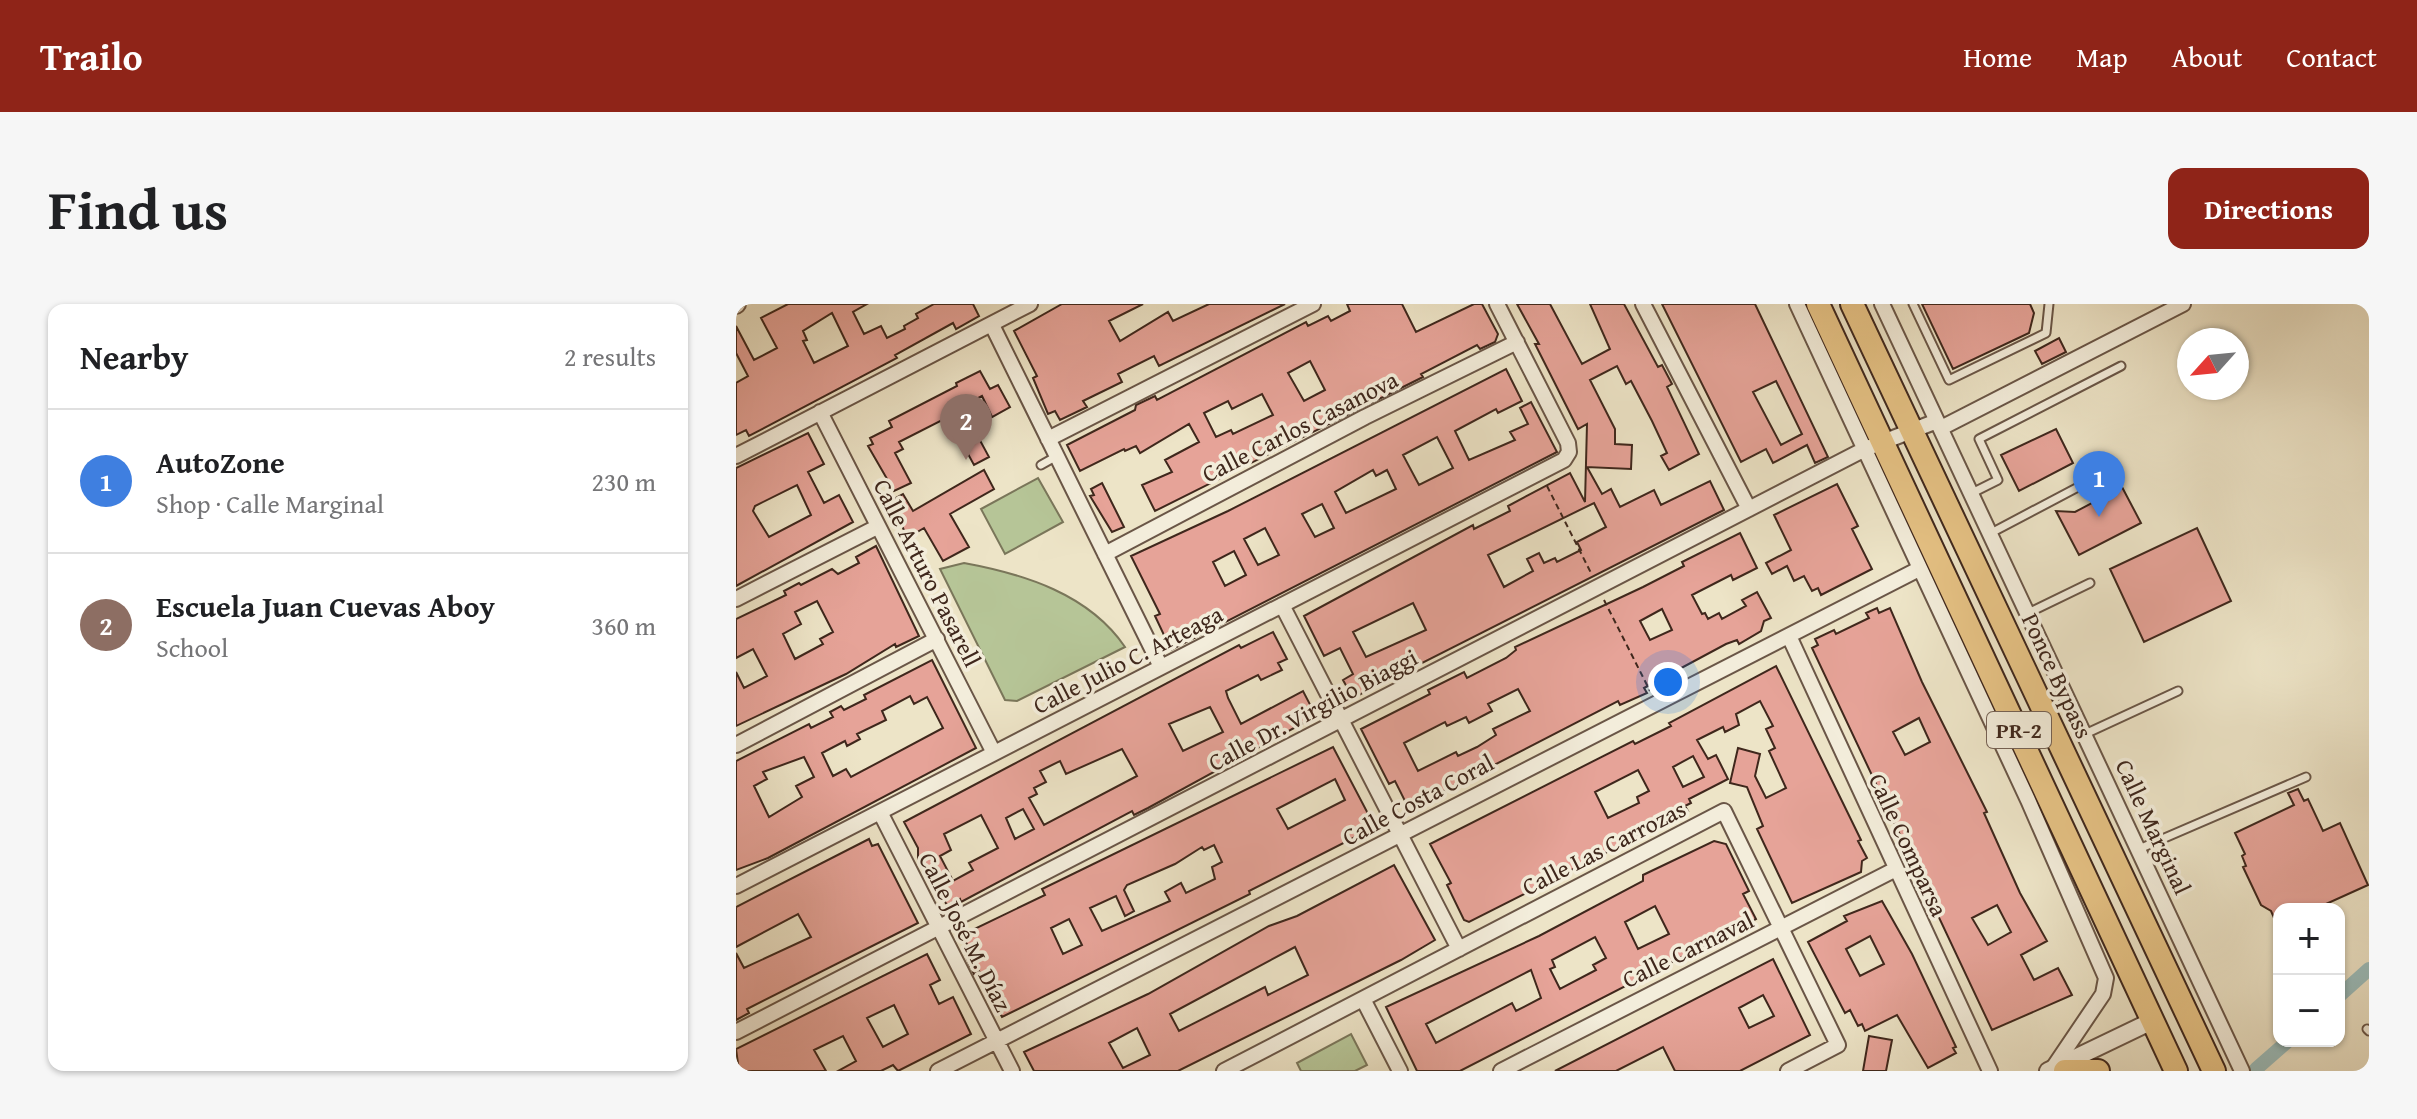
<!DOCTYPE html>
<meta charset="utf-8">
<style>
:root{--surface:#fff;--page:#f6f6f6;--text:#202124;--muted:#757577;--line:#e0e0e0;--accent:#8f2418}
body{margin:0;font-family:"Gentium Book Plus",serif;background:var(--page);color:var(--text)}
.controls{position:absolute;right:24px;bottom:24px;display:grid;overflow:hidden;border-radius:16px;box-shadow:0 2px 6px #0004}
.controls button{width:72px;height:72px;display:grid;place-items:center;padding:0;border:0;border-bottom:2px solid var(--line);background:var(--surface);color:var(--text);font:40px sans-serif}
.compass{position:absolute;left:1441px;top:24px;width:72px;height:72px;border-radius:50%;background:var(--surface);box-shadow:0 2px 6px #0004;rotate:243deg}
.you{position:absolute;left:932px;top:378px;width:28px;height:28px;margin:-20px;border:6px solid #fff;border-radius:50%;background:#1a73e8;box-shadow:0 0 0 12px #1a73e833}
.badge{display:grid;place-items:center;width:52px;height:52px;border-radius:50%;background:var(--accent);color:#fff;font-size:26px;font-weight:700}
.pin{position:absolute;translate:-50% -66px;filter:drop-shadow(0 2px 4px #0008)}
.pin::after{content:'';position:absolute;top:42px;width:28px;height:24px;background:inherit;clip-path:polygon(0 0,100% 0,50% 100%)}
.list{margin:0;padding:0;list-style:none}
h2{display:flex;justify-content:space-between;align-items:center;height:104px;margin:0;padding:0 32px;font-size:34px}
h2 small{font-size:26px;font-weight:400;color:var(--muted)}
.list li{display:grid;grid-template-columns:52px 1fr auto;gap:24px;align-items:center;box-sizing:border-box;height:144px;padding:0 32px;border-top:2px solid var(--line)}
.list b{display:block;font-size:30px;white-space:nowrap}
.list p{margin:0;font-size:26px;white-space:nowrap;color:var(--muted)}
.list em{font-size:26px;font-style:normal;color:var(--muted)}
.map{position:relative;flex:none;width:1633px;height:767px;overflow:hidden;border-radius:16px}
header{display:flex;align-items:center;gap:48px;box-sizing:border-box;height:112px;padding:0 40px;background:var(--accent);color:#fff}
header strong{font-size:38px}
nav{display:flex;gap:44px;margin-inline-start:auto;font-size:28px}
.intro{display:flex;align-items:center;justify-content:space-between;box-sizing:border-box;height:192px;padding:0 48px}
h1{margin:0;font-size:56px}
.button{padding:20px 36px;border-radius:16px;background:var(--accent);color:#fff;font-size:28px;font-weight:700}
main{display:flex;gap:48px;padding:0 48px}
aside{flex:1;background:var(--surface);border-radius:16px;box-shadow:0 2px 6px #0004}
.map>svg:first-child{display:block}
</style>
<header>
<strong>Trailo</strong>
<nav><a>Home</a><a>Map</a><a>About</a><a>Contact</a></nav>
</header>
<div class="intro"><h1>Find us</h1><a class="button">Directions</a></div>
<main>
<aside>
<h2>Nearby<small>2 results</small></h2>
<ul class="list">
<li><span class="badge" style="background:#3f7fe0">1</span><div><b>AutoZone</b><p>Shop · Calle Marginal</p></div><em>230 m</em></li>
<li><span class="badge" style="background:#8d6e63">2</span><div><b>Escuela Juan Cuevas Aboy</b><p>School</p></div><em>360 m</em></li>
</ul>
</aside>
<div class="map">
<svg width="1633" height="767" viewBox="0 0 1633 767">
<rect width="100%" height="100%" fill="#ede4c7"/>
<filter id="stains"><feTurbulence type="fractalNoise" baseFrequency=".0025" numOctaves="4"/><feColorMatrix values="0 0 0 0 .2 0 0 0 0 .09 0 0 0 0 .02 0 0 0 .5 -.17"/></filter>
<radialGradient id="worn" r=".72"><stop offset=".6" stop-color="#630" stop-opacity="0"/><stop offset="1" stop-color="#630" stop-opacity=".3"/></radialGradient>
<path fill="#b6c597" stroke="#7a765a" stroke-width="2" d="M302,174L327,218L269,250L245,205Z
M228,259C288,270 353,290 389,343L281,397L269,396L204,265Z
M615,730L631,761L619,767H565L561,759Z"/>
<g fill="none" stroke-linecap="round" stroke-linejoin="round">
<path stroke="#9bbdbc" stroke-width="14" d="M1603,692L1633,665
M1520,765L1552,737"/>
</g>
<path fill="#e6a398" stroke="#3f271c" stroke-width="2" fill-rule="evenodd" d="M52,0H131L117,8L128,30L145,22L151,34L169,25L168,22L182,14L180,10L198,0H237L243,12L220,25L217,19L159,51L161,54L13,132L10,126L0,131V79L12,72L0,49V22L18,56L41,44L25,14ZM96,9L112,42L78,59L67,37L71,36L67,27Z
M326,0H407L373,17L384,37L432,8L437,17L473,0H549L423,62L418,52L382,70L386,78L347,97L351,103L324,116L319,107L312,110L297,74L301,72L278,27Z
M611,0H666L680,28L738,0H746L762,30L759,38L744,45L741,41L685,70L687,73L419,207L406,181L436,168L429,156L463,138L453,120L404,149L400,142L389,147L388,145L344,167L331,141L399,106L400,101L419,92L421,96L570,18L572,22L592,12L595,17L614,7ZM574,57L589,86L568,97L552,69ZM526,90L537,111L497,130L495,126L480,133L468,109L492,97L496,105Z
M781,0H814L846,60L874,45L854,0H888L922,63L926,61L936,80L931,83L963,150L933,166L925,152L931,149L916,117L895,77L890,80L881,62L854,76L879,125V140L896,141L895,165L851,163L866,190L875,185L884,203L918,186L925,201L974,177L988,206L617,394L607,376L617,370L604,344L588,352L568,312L737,221L738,225L774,207L772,202L834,169L849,198L851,120L842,125L799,40H803ZM858,199L870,223L841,238L845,246L821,258L819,254L808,259L803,249L791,255L797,267L768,283L752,251ZM677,299L690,326L630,353L617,328Z
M926,0H1019L1092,153L1079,159L1071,141L1037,159L1030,145L1005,158ZM1040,77L1066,130L1045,141L1017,88Z
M1186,0H1294L1298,9L1293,29L1217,65Z
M1323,34L1330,48L1306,60L1299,47Z
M770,65L786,97L762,109L760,105L719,127L733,156L779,136L774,128L792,120L784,104L795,98L821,148L435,346L419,312L424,310L395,252L492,207ZM701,133L717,164L683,181L667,151ZM637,166L640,172L651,166L660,185L610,209L599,188ZM586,200L598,224L579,233L566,210ZM529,224L543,251L522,261L508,235ZM498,247L510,271L489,282L477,258Z
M244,67L254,85L262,81L274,103L256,113L246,92L226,103L253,153L238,161L212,113L163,138L167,145L159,149L175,179L158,187L132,142L137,140L134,134L156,123L153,117L221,82L220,79Z
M1320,125L1337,159L1283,187L1265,151Z
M72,129L88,160L72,168L88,199L103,191L117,218L0,282V164ZM61,181L75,211L33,233L17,207L19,202Z
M248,166L258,185L214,210L233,243L207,257L188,224L171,234L156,196L167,190L177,207Z
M366,179L388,223L376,228L354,192L358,191L355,185Z
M1101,180L1122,222L1116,225L1136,265L1085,291L1082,284L1076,287L1068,272L1058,277L1051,262L1036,270L1030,259L1055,246L1038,211Z
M1386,183L1405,219L1343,251L1320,207L1339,208Z
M1461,224L1495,297L1408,338L1374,265Z
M1004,229L1021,264L997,276L995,271L956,291L966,310L969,309L972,315L983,309L986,315L1010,302L1006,296L1021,288L1035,314L1028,317L1025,327L1003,340L1001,336L990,340L908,384L911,389L884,401L882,397L673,505L659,477L653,480L625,425L694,390L692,386L728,368L731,374L770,354L780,346L779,343L907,283L948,262L946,258ZM926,305L936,326L914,336L904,317ZM782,385L794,407L757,425L760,431L741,443L722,452L720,448L682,467L668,439L709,418L711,422L730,413L733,419L756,407L752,400Z
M140,242L183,332L160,343L159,340L110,370L0,422V368L8,384L31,372L17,345L0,354V315L50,291L48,287L63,279L65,281L96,265L102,270L123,259L120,253ZM81,297L97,328L84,335L87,340L59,355L47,330L65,320L59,308Z
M1141,304L1143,309L1154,304L1186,378L1251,508L1248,509L1284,589L1311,637L1285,651L1298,676L1322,664L1336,691L1256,726L1076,344L1082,341L1079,335L1098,326L1100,330L1133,314L1130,309ZM1183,414L1194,438L1169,451L1157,428ZM1261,601L1275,628L1252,641L1236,614Z
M537,328L551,355L542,359L546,366L525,376L522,371L490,387L492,394L505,420L567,387L580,412L412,504L398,511L396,507L225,598L224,595L211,601L182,555V544L168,518L503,341L505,344ZM474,403L487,428L447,447L433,420ZM386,445L401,472L308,521L293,494L301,490L298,484L310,478L304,467L324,457L330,470ZM287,505L298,525L279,535L270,514ZM245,511L262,544L233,559L237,566L217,577L204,552L215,546L208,530Z
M196,356L240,444L32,554L0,566V457L73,420L75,424L97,413L94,408L105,402L108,406L130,395L128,391ZM174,392L178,400L191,393L207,424L115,473L110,465L97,472L86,449L109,437L111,442L124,435L121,430L150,416L146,407ZM68,453L78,473L60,482L66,493L33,513L18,482L31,475L27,468Z
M1040,362L1125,536L1122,537L1131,554L1126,557L1125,568L1056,599L1021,525L1027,522L1011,483L994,479L1002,444L1024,450L1019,472L1030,494L1050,484L1033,447L1039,444L1030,425L1037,422L1024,397L1000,410L1003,421L989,428L987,423L961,436L972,455L980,451L992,475L953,495L955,499L949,502L952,507L733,618L728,616L711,581L715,579L694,540L897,437L899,440L935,422L933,419ZM957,452L968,473L947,483L937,463ZM902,466L913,487L901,493L903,499L872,514L859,488Z
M597,443L639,523L513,587L514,590L266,713L243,667L238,670L233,660L229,649L232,642L226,631L309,591L306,585ZM599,475L609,496L552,525L541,505ZM478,541L486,558L476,563L479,575L450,589L445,579L429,588L434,597L366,627L354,604L380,592L389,612L398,607L388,586L391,581L439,560L466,543L468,546ZM333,615L346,641L327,650L315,624Z
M1562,485L1568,497L1572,495L1587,527L1604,519L1632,581L1579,605H1543V625L1535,607L1525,601L1507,563L1510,562L1506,552L1509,550L1499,529L1558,501L1552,489Z
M133,535L136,542L142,540L182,619L11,705L13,709L0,716V649L8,664L75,633L62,610L0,643V603Z
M978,537L990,540L1013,587L1007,590L1020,615L724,767H681L650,703L803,632L907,577V571ZM919,602L933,630L902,645L889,618ZM859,633L870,654L857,661L860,666L824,685L814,665L819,663L816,656ZM795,666L805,694L780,707L776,699L700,739L690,720Z
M658,561L699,636L665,656L442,767H298L288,748L412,690L533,622L561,612ZM559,643L572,671L532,691L529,683L443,727L434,710ZM401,724L414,751L387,764L373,739Z
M1146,597L1176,650L1220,743L1217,744L1220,749L1192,764L1161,711L1129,727L1126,720L1122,722L1114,706L1109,709L1072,638L1111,617L1108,612ZM1134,632L1148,660L1124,672L1110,645Z
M191,650L204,676L194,681L203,700L217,693L235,730L162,767L157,761L145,767H102L120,757L107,732L78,746L90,767H3L0,745ZM158,701L172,730L147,743L131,714Z
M1037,655L1074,731L1004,767H939L927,743L880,767H819ZM1027,691L1038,712L1013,724L1003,704Z
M1133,732L1156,736L1150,767H1127Z"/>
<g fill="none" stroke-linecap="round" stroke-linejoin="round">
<g stroke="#6a5647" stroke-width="11">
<path id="service" d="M1177,0L1213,76L1310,29L1313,0
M305,161L321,152
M1236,189L1262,176L1243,135L1385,62
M1255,229L1380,163
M1292,309L1354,279
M1349,430L1442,387
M1403,545L1570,473
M1631,725L1633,727"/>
</g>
<g stroke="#6a5647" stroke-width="18">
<path id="minor" d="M907,0L1013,205
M1061,0L1292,496L1370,674L1367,690L1317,764
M1146,0L1506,767
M256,21L425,363
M84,108L258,449
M1205,124L1447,0
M312,135L577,0
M0,152L294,0
M369,250L629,113L781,38
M0,295L141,223
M546,301L723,645
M1053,332L1254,767
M0,441L201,335
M144,508L276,767
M0,582L828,156L833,148L832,139L761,0
M627,695L664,767
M0,728L1129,145L1201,117
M202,767L1183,265
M488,767L988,507L1102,741L1052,767
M765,767L1158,566"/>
</g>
<g stroke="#6a5647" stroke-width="20">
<path id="tertiary" d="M0,1L1,0
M1312,767L1416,717"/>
</g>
<g stroke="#3f271c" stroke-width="26">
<path id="trunk" d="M1082,0L1440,767
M1116,0L1478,767
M1329,767H1362"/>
</g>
<path stroke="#3f271c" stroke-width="2" stroke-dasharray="6 4" stroke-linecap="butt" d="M811,182L855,269
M868,296L914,387"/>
<use href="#service" stroke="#f3eddb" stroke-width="7"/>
<use href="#minor" stroke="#f3eddb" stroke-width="14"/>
<use href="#tertiary" stroke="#f3eddb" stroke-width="16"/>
<use href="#trunk" stroke="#e6c284" stroke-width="22"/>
</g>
<g text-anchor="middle" stroke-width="7" stroke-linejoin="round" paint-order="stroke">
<rect fill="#f3eddb" stroke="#756255" stroke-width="2" x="1251" y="408" width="64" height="36" rx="6"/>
<g font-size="22" font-weight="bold" fill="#3f271c">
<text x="1283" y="434">PR-2</text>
</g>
<g font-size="24" fill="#3f271c" stroke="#f3eddb">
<text transform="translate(564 123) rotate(-27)" y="8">Calle Carlos Casanova</text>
<text transform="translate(191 269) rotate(63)" y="8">Calle Arturo Pasarell</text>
<text transform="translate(392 356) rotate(-27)" y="8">Calle Julio C. Arteaga</text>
<text transform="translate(1321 372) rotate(65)" y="8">Ponce Bypass</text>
<text transform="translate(577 406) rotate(-28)" y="8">Calle Dr. Virgilio Biaggi</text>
<text transform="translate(682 496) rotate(-28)" y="8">Calle Costa Coral</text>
<text transform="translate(1417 523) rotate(65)" y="8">Calle Marginal</text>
<text transform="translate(1172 541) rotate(65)" y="8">Calle Comparsa</text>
<text transform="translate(868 544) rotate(-27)" y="8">Calle Las Carrozas</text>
<text transform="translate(229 628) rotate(63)" y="8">Calle José M. Díaz</text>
<text transform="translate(952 646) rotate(-26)" y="8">Calle Carnaval</text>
</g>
</g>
<rect width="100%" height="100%" filter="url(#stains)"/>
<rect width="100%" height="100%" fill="url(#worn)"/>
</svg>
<div class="controls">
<button>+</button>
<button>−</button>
</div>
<svg class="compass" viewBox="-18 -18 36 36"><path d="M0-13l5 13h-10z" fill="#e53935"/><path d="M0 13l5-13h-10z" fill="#757577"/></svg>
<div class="you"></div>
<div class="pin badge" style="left:1363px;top:213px;background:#3f7fe0">1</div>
<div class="pin badge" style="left:230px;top:156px;background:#8d6e63">2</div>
</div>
</main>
